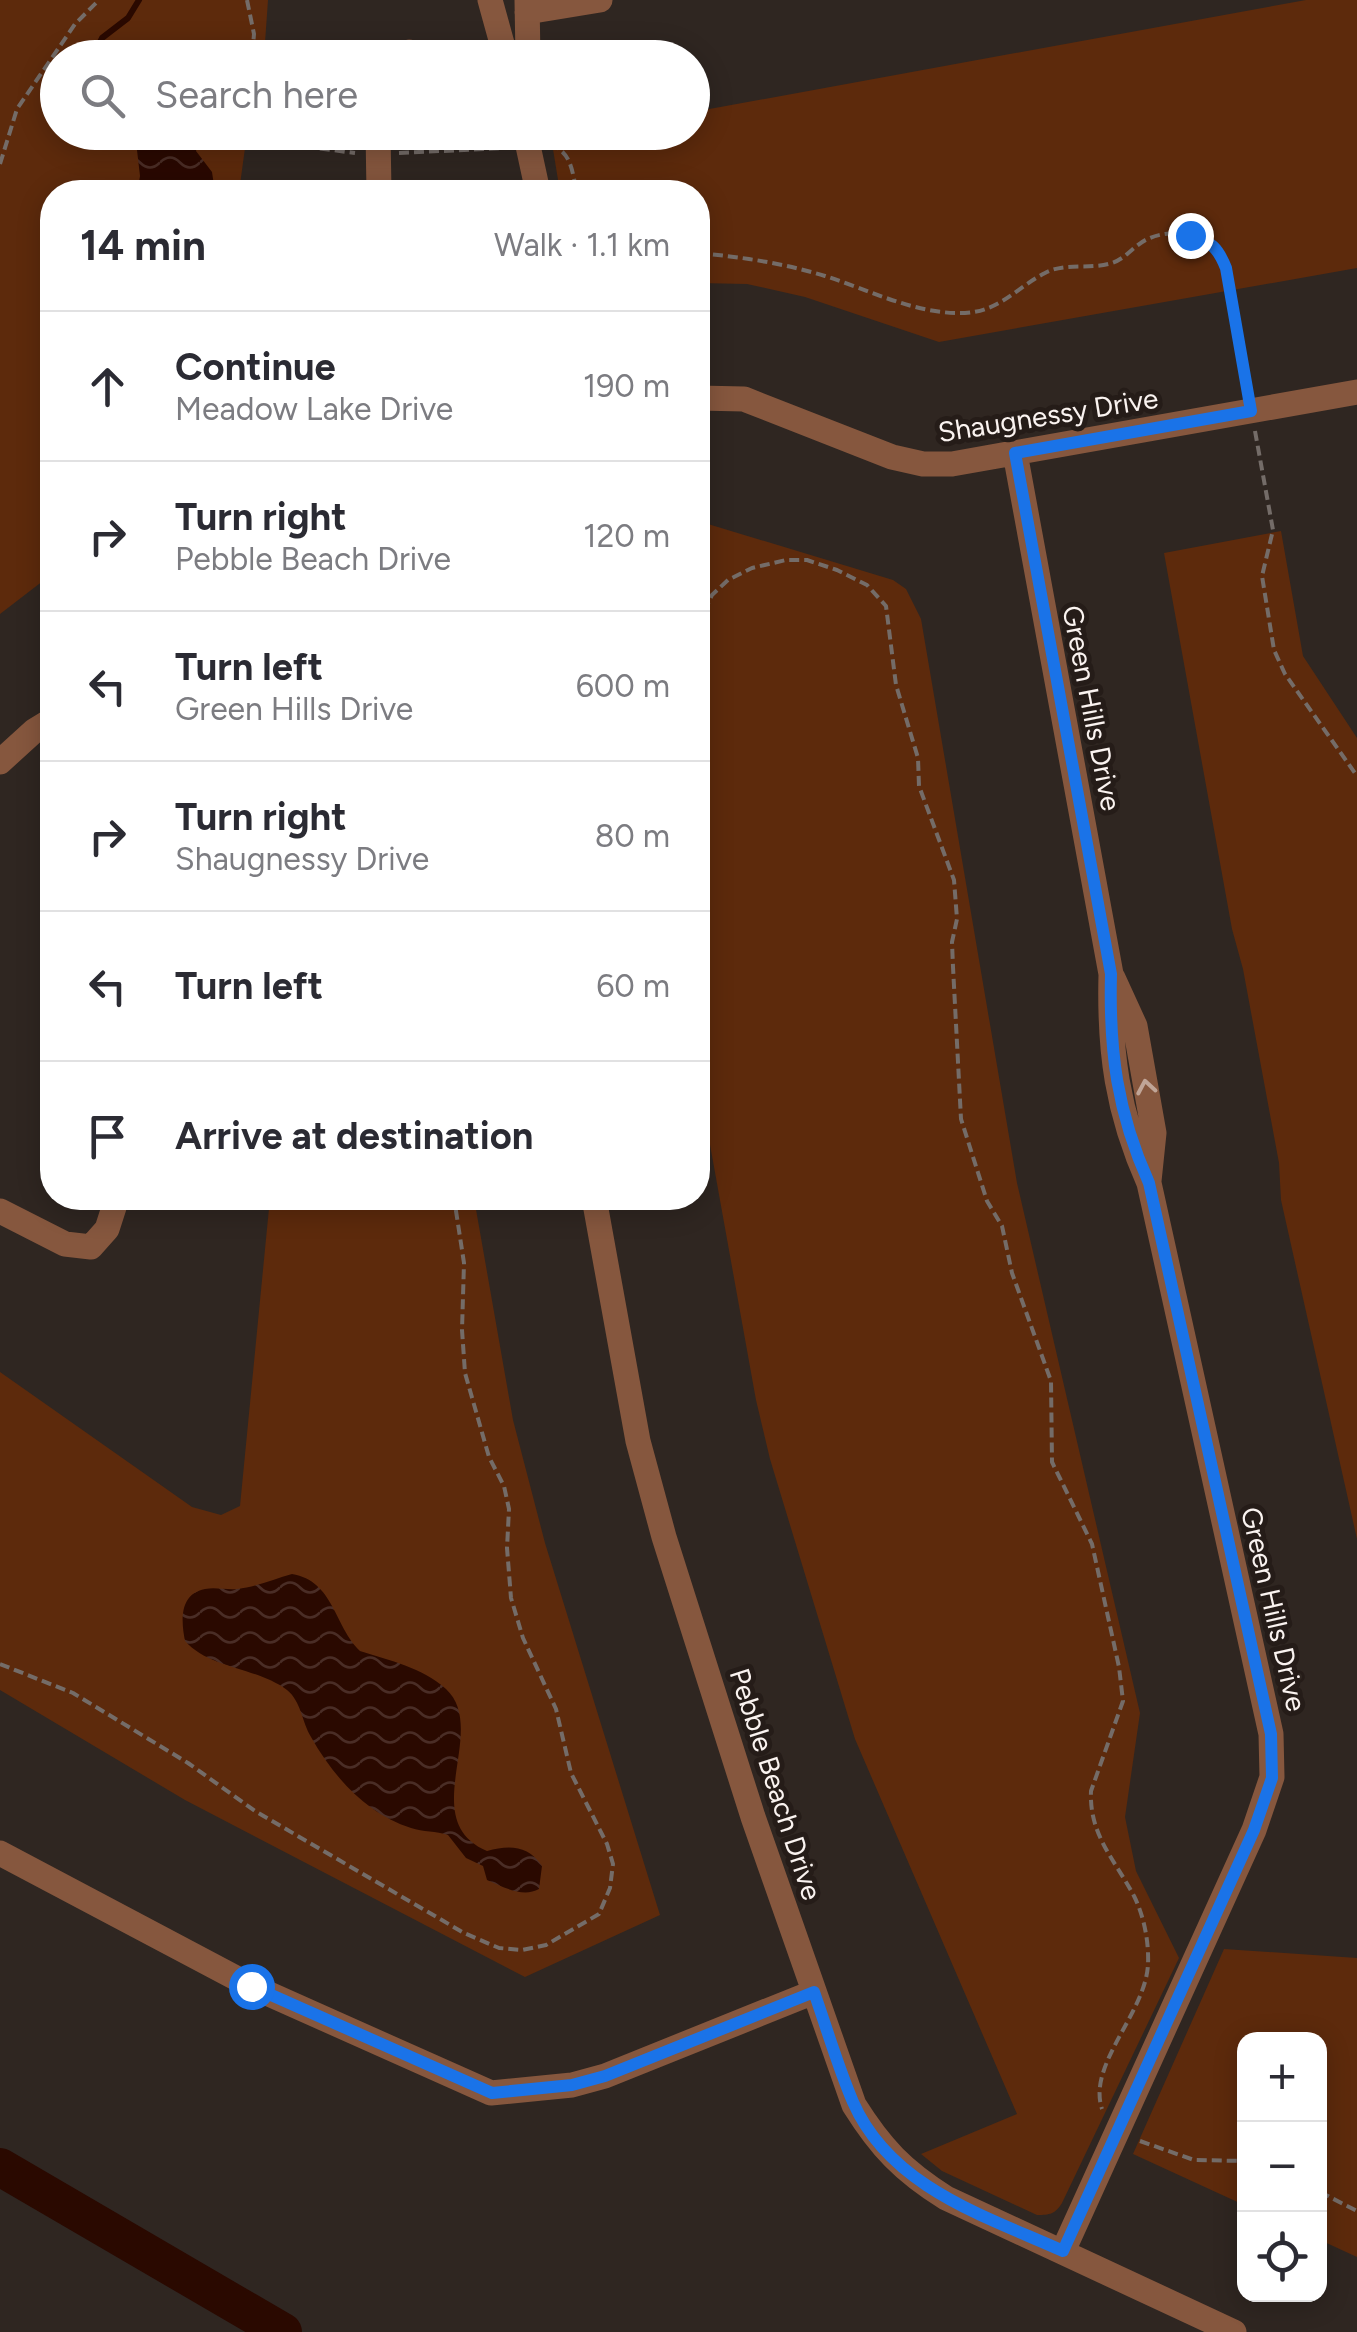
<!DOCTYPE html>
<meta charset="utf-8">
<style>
:root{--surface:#fff;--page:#f2f2f3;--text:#2b2b33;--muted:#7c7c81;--line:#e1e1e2}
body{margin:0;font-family:Figtree,sans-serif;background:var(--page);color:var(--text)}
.controls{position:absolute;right:30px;bottom:30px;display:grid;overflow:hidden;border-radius:20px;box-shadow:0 5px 25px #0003}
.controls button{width:90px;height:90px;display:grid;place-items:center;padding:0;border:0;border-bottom:2px solid var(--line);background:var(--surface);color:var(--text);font:50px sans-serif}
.stop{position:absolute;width:30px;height:30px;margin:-22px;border:8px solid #1a73e8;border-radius:50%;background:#fff}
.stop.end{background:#1a73e8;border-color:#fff;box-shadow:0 2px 10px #0008}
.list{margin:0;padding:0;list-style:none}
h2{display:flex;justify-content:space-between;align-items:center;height:130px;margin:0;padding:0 40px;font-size:42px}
h2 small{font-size:32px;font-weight:400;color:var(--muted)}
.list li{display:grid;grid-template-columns:65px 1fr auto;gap:30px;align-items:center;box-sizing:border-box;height:150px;padding:0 40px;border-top:2px solid var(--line)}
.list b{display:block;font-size:38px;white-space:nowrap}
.list p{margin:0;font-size:32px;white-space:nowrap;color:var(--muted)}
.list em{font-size:32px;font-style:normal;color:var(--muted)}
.icon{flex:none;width:55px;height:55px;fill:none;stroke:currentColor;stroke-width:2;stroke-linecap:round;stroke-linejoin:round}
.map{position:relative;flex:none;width:1357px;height:2332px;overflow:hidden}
.search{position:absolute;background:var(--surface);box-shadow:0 5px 25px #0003;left:40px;top:40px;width:670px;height:110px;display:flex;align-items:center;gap:25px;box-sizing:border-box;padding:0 35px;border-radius:55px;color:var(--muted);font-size:38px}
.panel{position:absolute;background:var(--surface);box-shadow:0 5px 25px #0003;left:40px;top:180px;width:670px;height:1030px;border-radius:40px}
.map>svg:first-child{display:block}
</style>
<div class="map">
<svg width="1357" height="2332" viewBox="0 0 1357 2332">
<defs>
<pattern id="water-waves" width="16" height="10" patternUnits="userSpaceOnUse" patternTransform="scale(2.5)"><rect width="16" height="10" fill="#2a0900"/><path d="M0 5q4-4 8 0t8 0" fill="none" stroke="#4a2d26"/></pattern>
</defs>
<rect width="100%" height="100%" fill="#2f2621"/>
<path fill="#5d2a0c" d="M0,0H268L264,57L58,58V132L254,133L245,148L239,192H52V574L0,614Z
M1306,0H1357V268L939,342L805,297L747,284L698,283V192H560L551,137L578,132H692L693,112Z
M698,521L893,580L906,589L921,619L1017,1183L1140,1713L1125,1817L1136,1871L1179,1958L1062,2203C1055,2214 1050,2215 1037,2215L942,2171L921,2154L1017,2114L855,1739L770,1459L756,1400L698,1078Z
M1281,531L1303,656L1357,738V1539L1281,1200L1279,1163L1243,969L1232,929L1164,553Z
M270,1198H474L513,1420L545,1543L660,1915L525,1977L185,1800L0,1690V1372L192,1507L221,1515L240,1506Z
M1224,1949L1357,1958V2257L1320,2240V2040H1244V2205L1133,2154Z"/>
<path fill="url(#water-waves)" d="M135,133H201L196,151L212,172L215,192H137L140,176Z
M292,1574C334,1581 334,1626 360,1651C390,1661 422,1667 446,1689C490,1730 415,1820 487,1851C509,1845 528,1845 542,1866L539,1889C523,1898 503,1887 487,1880L483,1866L466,1858L448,1835C436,1831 423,1832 411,1828C366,1814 333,1776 311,1737C302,1722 301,1701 287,1690C256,1667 210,1669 185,1641C181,1621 179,1594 205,1589C215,1587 227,1590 237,1589C256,1587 274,1579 292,1574Z"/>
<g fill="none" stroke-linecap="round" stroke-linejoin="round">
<path stroke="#2a0900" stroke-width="6" d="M92,58L102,38L128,18L139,0"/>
<path stroke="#2a0900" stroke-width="38" d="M0,2167L283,2332"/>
<path stroke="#746c68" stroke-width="4" stroke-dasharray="10 5" stroke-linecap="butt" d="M247,0L254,34L252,58
M248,132L262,141L355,153
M549,145C572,150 572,173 577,192
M399,153L505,148
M0,164L17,109L75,24L99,0
M698,253C741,257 783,263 825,276C869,290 917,315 965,313C1000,311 1016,288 1045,273C1065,262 1090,270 1112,263C1127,258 1136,243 1150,238C1170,229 1209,232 1220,252C1234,276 1242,356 1247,387
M1255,431L1273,530L1262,576L1274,650L1285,674L1357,776
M698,625L712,595L728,580L752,568L786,560H807L837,570L867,585L886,606L896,685L918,758L919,786L954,880L957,919L952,942L953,967L961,1119L987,1201L1002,1226L1012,1273L1051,1381L1052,1462L1092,1544L1119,1667L1123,1701L1091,1791C1089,1835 1115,1860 1134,1896C1144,1916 1149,1942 1148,1964C1146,2013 1087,2064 1102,2109
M0,1664L73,1693L188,1763L255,1811L464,1933L499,1948L522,1950L546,1945L599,1914L610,1888L613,1864L607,1844L571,1773L556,1709L523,1638L511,1598L507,1548L509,1509L504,1486L489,1457L465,1373L462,1330L464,1263L454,1198
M1140,2141L1194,2160L1244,2161
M1320,2192L1357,2211"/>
<path stroke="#86573e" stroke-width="25" d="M490,0L506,58
M527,0L528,58
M527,12L600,0
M406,58L409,52
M378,132L379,192
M525,132L538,192
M698,398L744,399L892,457L923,464H952L1357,392
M1015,453L1111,974C1109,1051 1117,1112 1149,1183L1271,1734L1272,1777L1254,1830L1063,2251
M0,762L34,731L52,720
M1113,978L1135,1026L1154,1133L1149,1181
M594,1198L638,1441L664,1537L753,1817L854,2105C881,2148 903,2171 946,2198L1234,2332
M0,1211L65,1244L91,1247L107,1229L117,1198
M0,1853L251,1986L491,2093L572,2085L605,2076L814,1992"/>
</g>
<defs><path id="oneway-chevron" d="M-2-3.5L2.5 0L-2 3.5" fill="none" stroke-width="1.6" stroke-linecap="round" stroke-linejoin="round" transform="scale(2.5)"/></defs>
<use stroke="#c0a597" href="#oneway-chevron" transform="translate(1146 1087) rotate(-100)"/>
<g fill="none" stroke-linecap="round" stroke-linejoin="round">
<path stroke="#1a73e8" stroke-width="12" d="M251,1986L492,2093L572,2085L605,2076L814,1992C827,2029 838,2067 853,2102C890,2187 985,2216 1063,2251L1254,1830L1272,1778L1271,1734L1149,1183C1117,1112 1109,1051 1111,974L1015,453L1251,411L1226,268C1218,248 1211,241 1190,235"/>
</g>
<g text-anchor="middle" stroke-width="10" stroke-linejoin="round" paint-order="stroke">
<g font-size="28" fill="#faf3f0" stroke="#251c18">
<text transform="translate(1048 415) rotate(-9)" y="10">Shaugnessy Drive</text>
<text transform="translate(1092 708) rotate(79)" y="10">Green Hills Drive</text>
<text transform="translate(1274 1609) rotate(77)" y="10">Green Hills Drive</text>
<text transform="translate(776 1784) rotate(72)" y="10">Pebble Beach Drive</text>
</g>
</g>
</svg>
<div class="controls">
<button>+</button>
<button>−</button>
<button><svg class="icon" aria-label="locate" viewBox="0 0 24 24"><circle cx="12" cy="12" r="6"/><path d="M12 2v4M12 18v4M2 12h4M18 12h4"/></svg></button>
</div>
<div class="stop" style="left:251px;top:1986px"></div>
<div class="stop end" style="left:1190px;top:235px"></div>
<div class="search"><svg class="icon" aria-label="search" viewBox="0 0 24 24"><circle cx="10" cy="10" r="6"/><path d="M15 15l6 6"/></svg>Search here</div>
<section class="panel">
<h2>14 min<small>Walk · 1.1 km</small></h2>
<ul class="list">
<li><svg class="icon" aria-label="ahead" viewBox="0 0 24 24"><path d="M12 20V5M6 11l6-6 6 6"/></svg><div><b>Continue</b><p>Meadow Lake Drive</p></div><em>190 m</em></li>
<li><svg class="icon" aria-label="right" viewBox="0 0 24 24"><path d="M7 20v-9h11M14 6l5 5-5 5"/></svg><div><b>Turn right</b><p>Pebble Beach Drive</p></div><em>120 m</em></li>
<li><svg class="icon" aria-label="left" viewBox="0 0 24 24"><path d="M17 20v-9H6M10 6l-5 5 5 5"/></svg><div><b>Turn left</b><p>Green Hills Drive</p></div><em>600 m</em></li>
<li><svg class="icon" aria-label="right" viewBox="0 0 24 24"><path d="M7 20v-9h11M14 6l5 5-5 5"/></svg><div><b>Turn right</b><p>Shaugnessy Drive</p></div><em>80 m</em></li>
<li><svg class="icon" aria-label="left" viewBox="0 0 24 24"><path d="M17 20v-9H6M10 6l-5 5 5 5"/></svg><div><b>Turn left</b></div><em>60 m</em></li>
<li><svg class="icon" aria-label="arrive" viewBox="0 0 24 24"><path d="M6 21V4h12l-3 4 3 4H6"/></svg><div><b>Arrive at destination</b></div></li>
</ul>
</section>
</div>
